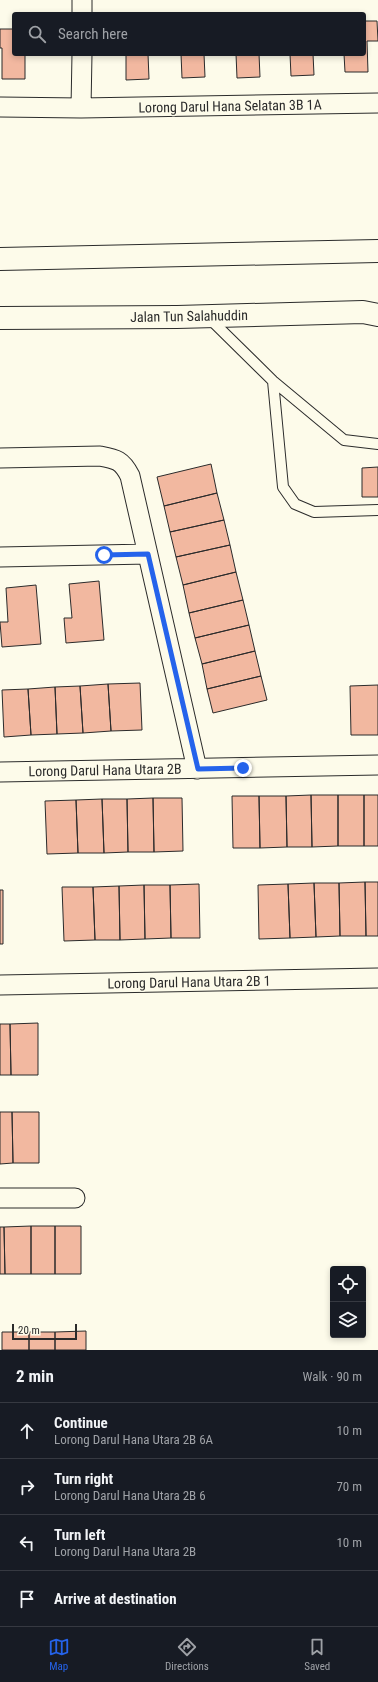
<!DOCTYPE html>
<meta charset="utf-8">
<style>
:root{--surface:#171b24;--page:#20242c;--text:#f1f3f6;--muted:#9ea1a6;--line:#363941;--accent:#2563eb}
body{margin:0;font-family:"Roboto Condensed",sans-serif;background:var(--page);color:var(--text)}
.controls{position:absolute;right:12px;bottom:12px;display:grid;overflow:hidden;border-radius:4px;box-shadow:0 2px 6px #0003}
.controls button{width:36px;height:36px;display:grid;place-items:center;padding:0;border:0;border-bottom:1px solid var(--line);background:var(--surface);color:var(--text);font:20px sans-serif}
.scale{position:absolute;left:12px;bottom:10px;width:65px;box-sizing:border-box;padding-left:4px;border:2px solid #2b2b2b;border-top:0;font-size:11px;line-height:14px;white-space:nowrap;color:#2b2b2b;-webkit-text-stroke:3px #fdfbea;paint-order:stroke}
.stop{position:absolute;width:12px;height:12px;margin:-9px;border:3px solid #2563eb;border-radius:50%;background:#fff}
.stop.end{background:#2563eb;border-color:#fff;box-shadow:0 1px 4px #0008}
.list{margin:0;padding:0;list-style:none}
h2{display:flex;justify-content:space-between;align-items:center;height:52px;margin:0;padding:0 16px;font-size:17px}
h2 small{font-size:13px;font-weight:400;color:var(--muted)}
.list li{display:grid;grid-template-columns:26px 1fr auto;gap:12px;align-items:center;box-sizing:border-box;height:56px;padding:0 16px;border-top:1px solid var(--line)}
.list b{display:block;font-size:15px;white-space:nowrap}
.list p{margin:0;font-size:13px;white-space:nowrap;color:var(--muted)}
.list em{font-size:13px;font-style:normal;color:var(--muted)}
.icon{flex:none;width:22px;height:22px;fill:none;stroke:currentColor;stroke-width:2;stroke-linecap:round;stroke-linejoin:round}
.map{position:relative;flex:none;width:378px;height:1350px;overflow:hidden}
.search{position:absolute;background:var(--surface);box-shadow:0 2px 6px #0003;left:12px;right:12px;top:12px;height:44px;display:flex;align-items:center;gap:10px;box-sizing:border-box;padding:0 14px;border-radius:4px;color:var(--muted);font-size:15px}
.sheet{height:276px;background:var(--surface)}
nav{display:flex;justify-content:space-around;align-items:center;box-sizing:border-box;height:56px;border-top:1px solid var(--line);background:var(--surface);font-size:11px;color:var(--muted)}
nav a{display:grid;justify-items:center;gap:2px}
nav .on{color:var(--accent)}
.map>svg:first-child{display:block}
</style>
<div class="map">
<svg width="378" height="1350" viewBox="0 0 378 1350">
<rect width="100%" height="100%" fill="#fdfbea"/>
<path fill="#f2b8a0" stroke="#2b2b2b" d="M364,21H377L378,41H367L368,72H345L344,54H364Z
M0,29H14V54H25V79H2V48H0Z
M126,54H148L149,79L126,80Z
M181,54H204L205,77L182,78Z
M236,54H259L260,77L237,78Z
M290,54H313L314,75L291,76Z
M211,464L217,493L164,506L157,477Z
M378,467V497H362V468Z
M217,493L224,520L170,532L164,506Z
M224,520L230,545L176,557L170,532Z
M230,545L236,572L183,585L176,557Z
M236,572L243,600L189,613L183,585Z
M99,581L104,640L66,643L64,618H72L69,584Z
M36,585L41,644L2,647L0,622H8L6,588Z
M243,600L249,625L195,638L189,613Z
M249,625L255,651L202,664L195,638Z
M255,651L261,676L207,689L202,664Z
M261,676L267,700L213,713L207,689Z
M140,683L142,730L111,731L108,684Z
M108,684L111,731L83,733L80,686Z
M378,685V735H351L350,686Z
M80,686L83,733L57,734L55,687Z
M55,687L57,734L31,735L28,689Z
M28,689L31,735L4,737L2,690Z
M311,795H338V846L312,847Z
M311,795L312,847H287L286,796Z
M338,795H364V846H338Z
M364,795H378V846H364Z
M232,796H259L260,848H233Z
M259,796H286L287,847L260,848Z
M153,798H182L183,851L154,852Z
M153,798L154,852H128L127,799Z
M102,799H127L128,852L104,853Z
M102,799L104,853H78L76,800Z
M76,800L78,853L47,854L45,801Z
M365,882H378V936H366Z
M365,882L366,936H340L339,883Z
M314,883H339L340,936L316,937Z
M314,883L316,937L290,938L288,884Z
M199,884L200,938H171L170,885Z
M288,884L290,938L259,939L258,885Z
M144,885H170L171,938L145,939Z
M144,885L145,939L120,940L119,886Z
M119,886L120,940H95L93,887Z
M62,887H93L95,940L64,941Z
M0,890H3V944H0Z
M38,1023V1075H11L10,1024Z
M0,1024H10L11,1075H0Z
M0,1112H12L13,1163L0,1164Z
M12,1112H39V1163H13Z
M31,1226H55V1274H31Z
M31,1226V1274H5L4,1227Z
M55,1226H81V1274H55Z
M0,1227H4L5,1274H0Z
M86,1331V1350H55V1332Z
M2,1332H29V1350H2Z
M29,1332H55V1350H29Z"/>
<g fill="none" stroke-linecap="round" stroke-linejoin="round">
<g stroke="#2b2b2b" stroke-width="12">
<path id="service" d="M208,317L273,381L344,440L378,444
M273,381L283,487L295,504L314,512L378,510"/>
</g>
<g stroke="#2b2b2b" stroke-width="21">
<path id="minor" d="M82,14V0
M0,107L81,108L378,103
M81,108L82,54
M0,458L100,456C116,459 122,460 130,476L197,769
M0,557L148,554
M0,772L378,765
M0,985L378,978
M0,1198H75"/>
</g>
<g stroke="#2b2b2b" stroke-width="24">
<path id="trunk" d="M0,259L378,251
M0,318L177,317L363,312L378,315"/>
</g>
<use href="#service" stroke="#fdfbea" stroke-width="10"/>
<use href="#minor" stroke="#fdfbea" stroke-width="19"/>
<use href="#trunk" stroke="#fdfbea" stroke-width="22"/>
</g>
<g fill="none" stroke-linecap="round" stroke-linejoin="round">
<path stroke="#2563eb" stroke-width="5" d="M104,555L148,554L198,769L243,768"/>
</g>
<g text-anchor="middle" stroke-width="3" stroke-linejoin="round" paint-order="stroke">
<g font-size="14" fill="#2b2b2b" stroke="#fdfbea">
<text transform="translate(230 106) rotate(-1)" y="5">Lorong Darul Hana Selatan 3B 1A</text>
<text transform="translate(189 316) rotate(-1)" y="5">Jalan Tun Salahuddin</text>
<text transform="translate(105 770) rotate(-1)" y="5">Lorong Darul Hana Utara 2B</text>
<text transform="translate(189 982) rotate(-1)" y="5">Lorong Darul Hana Utara 2B 1</text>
</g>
</g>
</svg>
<div class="controls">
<button><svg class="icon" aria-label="locate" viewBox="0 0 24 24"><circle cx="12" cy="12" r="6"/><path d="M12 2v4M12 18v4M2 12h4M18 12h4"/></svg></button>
<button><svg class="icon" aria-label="layers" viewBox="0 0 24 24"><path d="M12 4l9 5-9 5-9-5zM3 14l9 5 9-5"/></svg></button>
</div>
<div class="scale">20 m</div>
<div class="stop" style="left:104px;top:555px"></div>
<div class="stop end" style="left:243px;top:768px"></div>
<div class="search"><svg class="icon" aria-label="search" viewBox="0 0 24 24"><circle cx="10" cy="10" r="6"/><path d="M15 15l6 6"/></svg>Search here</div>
</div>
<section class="sheet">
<h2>2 min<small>Walk · 90 m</small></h2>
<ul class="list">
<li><svg class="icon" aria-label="ahead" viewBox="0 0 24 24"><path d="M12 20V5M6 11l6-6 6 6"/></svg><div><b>Continue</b><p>Lorong Darul Hana Utara 2B 6A</p></div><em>10 m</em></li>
<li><svg class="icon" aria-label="right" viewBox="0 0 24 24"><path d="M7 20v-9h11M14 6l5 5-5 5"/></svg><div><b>Turn right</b><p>Lorong Darul Hana Utara 2B 6</p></div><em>70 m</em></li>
<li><svg class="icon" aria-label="left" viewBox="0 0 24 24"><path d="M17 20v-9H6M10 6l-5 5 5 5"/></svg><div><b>Turn left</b><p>Lorong Darul Hana Utara 2B</p></div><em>10 m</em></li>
<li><svg class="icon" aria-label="arrive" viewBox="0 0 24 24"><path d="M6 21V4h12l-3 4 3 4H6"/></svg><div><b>Arrive at destination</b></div></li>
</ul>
</section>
<nav>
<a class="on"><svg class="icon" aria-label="map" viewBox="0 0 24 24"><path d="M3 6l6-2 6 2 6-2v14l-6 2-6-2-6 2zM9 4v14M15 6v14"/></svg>Map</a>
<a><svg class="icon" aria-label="directions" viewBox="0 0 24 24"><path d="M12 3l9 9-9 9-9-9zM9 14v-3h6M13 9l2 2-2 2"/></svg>Directions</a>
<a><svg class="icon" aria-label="saved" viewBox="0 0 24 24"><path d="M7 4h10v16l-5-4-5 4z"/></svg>Saved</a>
</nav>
